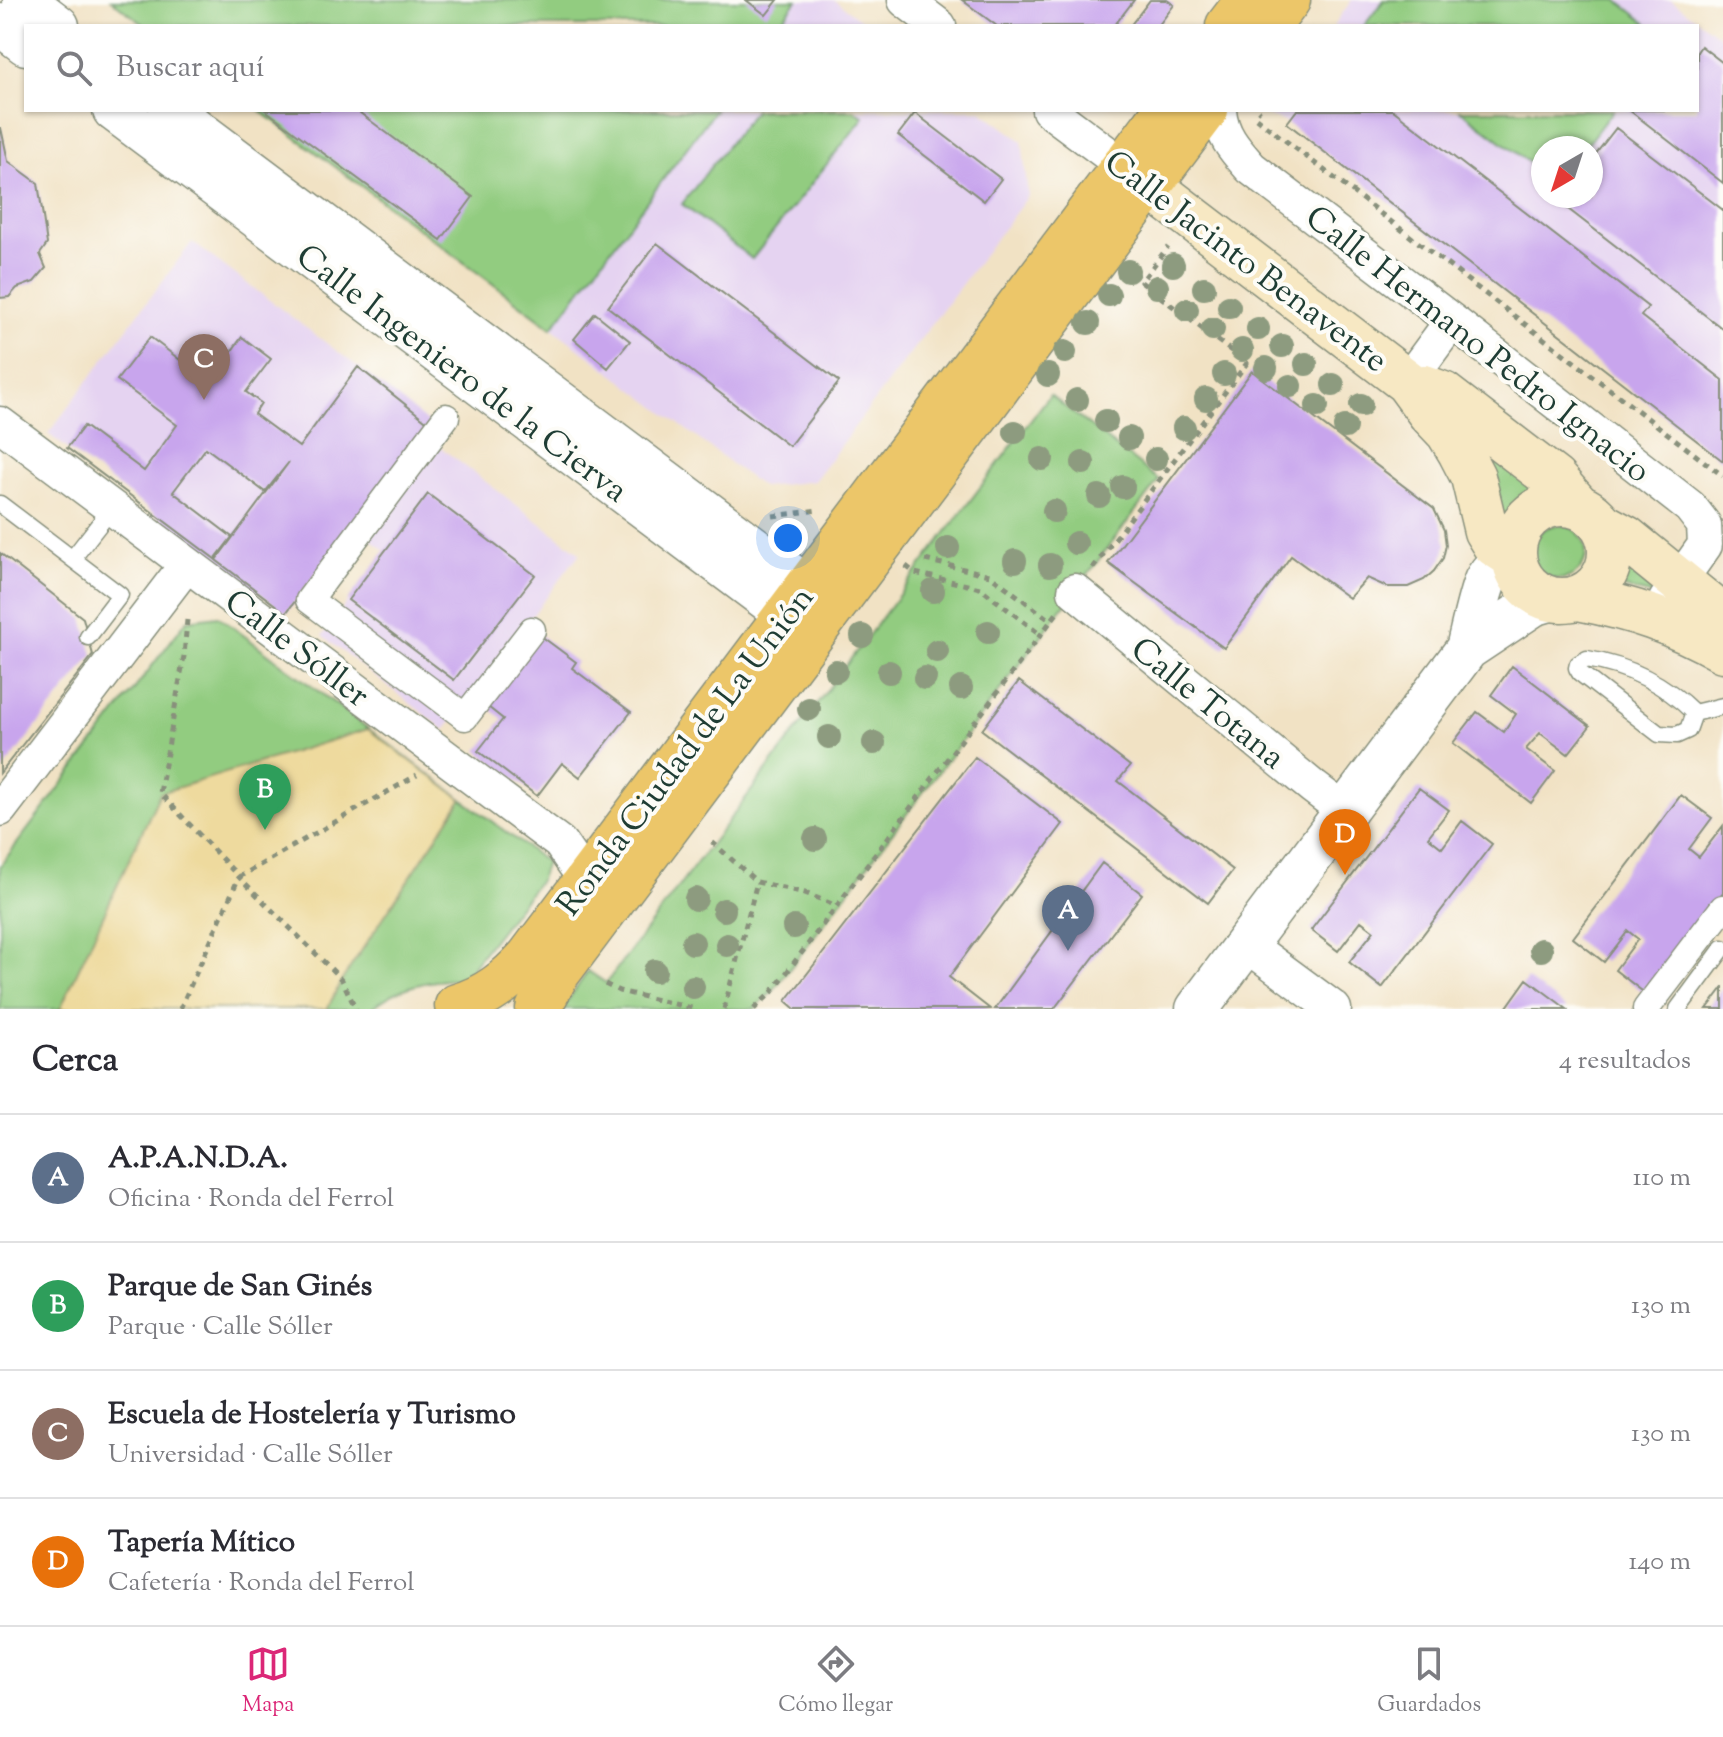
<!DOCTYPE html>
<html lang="es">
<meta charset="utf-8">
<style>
:root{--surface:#fff;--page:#f7f7f7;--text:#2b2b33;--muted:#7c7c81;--line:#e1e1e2;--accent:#db2777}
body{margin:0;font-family:"Sorts Mill Goudy",serif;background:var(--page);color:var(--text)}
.compass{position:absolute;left:1531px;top:136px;width:72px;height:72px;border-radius:50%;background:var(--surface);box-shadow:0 2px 6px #0004;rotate:219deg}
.you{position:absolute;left:788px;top:538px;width:28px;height:28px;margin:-20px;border:6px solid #fff;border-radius:50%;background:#1a73e8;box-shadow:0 0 0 12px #1a73e833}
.badge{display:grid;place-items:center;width:52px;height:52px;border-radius:50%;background:var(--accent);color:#fff;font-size:26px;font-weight:700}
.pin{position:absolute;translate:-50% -66px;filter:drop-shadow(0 2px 4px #0008)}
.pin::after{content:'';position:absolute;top:42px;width:28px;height:24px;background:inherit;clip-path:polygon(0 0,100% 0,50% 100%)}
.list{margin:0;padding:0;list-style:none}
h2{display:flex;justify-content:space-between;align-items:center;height:104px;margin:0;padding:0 32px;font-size:34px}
h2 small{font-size:26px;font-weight:400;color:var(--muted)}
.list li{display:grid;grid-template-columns:52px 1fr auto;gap:24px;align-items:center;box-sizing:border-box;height:128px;padding:0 32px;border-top:2px solid var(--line)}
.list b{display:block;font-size:30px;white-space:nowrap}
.list p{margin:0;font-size:26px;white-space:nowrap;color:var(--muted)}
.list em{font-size:26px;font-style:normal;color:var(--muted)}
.icon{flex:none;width:44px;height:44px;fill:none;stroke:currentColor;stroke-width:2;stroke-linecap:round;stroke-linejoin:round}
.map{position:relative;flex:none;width:1723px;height:1009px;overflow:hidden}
.search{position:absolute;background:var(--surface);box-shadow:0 2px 6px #0004;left:24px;right:24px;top:24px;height:88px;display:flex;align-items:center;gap:20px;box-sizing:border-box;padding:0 28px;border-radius:0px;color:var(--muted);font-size:30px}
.sheet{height:616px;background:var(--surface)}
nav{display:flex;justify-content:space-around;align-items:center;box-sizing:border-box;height:112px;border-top:2px solid var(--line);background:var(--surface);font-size:22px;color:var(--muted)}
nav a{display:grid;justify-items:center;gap:4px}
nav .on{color:var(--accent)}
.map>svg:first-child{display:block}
</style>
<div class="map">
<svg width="1723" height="1009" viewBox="0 0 1723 1009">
<rect width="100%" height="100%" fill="#fdfcf7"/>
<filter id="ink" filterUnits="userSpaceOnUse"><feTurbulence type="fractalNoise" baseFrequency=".0125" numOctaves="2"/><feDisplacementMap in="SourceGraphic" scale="16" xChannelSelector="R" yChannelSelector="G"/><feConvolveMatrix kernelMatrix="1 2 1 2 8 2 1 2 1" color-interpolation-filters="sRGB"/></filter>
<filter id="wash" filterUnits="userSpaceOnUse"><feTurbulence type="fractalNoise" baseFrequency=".006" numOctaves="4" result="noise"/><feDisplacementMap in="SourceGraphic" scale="32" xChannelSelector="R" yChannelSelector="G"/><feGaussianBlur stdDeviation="1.8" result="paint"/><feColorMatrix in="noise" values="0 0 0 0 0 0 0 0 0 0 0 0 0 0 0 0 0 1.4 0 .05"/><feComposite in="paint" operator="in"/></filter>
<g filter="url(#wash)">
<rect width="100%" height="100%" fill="#f1e2c4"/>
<path fill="#e5d3f1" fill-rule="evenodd" d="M797,0H834L869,26H778Z
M1352,0H1671L1723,39V461L1287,123L1266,115L1269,110H1697V26H1333ZM1543,148H1591V196H1543Z
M715,110H980L1022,141L1028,196L814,481L762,487L552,328Z
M192,242L358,367L216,560L48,434Z
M437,445L580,553L445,730L322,636L385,551L367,536Z"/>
<path fill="#92cc80" stroke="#58845a" stroke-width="2" d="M111,0H797L778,26H146Z
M1384,0H1617L1650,26H1364Z
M259,110H715L552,328Z
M755,110H854L864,117L752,259L682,204Z
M1460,110H1613L1584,148H1543V173Z
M1050,395L1159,480L772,992L754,1009H562L588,971L606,983Z
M1462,434L1542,491L1515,520L1502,540Z
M1532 552a27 27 0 1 1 54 0a27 27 0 1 1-54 0Z
M1615,559H1618L1654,589V595L1606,584Z
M218,616L546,862L540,879L463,979C427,980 398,986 371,1009H0V866L187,620Z"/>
<path fill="#eeda9e" stroke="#868c69" stroke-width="2" d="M368,729L462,799L342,980L327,1009H60L160,793Z"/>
<g id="blocks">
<path fill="#c8a5ed" d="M746,0H778L766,15Z
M962,0H1134L1114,26H997Z
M1150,0H1167L1174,5L1158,26H1130Z
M1701,46L1723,63V183L1629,110H1697V52Z
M265,110H356L473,197L441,240Z
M1297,110H1393L1648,307L1641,316L1723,380V461L1287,123Z
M915,113L1001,179L984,201L898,135Z
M0,128H1L8,161L38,183L47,244L40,254L46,268L34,282L17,288L9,297L0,298Z
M1616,128L1723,210V329L1559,202L1563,196H1591V160Z
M657,243L839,382L789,446L608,307Z
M595,313L630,341L608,368L574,339Z
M150,337L209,382L242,337L271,359L246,392L261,403L254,414L299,447L358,367L430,424L286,613L216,560L289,462L265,492L206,448L173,492L232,537L215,559L67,448L84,426L144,471L177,425L117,380Z
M1252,371L1434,509L1444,530L1446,545L1443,558L1434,571L1424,580L1408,587H1387L1367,578L1349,598L1291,556L1224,648L1108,563Z
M428,494L535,575L454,680L348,600Z
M0,553L83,618L93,655L0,773Z
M537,633L576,662L572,668L631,712L580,777L562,763L537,796L478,751L503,719L483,703Z
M1512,666L1590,726L1568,754L1540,733L1526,749L1555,771L1531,803L1453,743L1477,712L1504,732L1516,714L1491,695Z
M1019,681L1130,766L1118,781L1233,870L1208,903L982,730Z
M975,757L1063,824L949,977L990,1009H795L786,1001Z
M1419,788L1449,810L1428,837L1442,848L1462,821L1492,844L1382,988L1349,962L1374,931L1361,921L1338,951L1311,930Z
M1681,795L1712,818L1689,849L1699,857L1723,826V892L1646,994L1615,970L1638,939L1628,931L1604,962L1573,938Z
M1102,863L1142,894L1054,1009H995Z
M1527,979L1567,1009H1510L1507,1007Z
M1723,988V1009H1707Z"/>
</g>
</g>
<g filter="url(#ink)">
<use href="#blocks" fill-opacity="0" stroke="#88907c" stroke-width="2"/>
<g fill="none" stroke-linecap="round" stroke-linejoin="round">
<g stroke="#88907c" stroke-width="19">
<path id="service" d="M0,504L120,595L88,637
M73,558L112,508
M1587,659C1629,666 1664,683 1694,713L1688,730L1677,735L1659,734L1580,673L1577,668L1578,664Z
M1694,713L1723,706
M1678,1009L1723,948"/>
</g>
<g stroke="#88907c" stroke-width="29">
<path id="pedestrian" d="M446,417L309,600L465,717L532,630
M1646,1009L1723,908"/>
</g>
<g stroke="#88907c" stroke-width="37">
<path id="minor" d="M905,0L939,26
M1049,110L1124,166
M1219,110C1221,135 1235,150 1251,168L1452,321L1690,507L1704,525L1705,545L1666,600
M1407,382L1452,321
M0,424L560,843L586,881
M1075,591L1313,787L1345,811
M0,809L187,564
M1246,944L1334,1009"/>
</g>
<g stroke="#88907c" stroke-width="45">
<path id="tertiary" d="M24,0L58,26
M0,24L26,44
M114,110L812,633
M170,110L832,606
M1467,649C1472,629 1478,599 1485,581C1491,569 1502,561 1514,557
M1197,1009L1467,649L1533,605L1553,599"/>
</g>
<g stroke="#88907c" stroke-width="47">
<path id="secondary" d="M1124,166L1407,382L1429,412L1448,432L1460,452L1473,477L1486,531L1494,544L1514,557
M1424,387L1443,394L1554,479L1579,507
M1514 552a48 48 0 1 1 96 0a48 48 0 1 1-96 0Z
M1602,525L1626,538L1723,617
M1578,598C1634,609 1673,622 1723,650"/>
</g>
<g stroke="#88907c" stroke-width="47">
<path id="primary" d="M1228,26L1248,0
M1268,26L1288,0
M457,1006C488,997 508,980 529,957L1166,110
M538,1009L557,974L1206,110"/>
</g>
<path stroke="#88907c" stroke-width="5" stroke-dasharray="6 6" stroke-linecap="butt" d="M1258,110L1260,112
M1256,118L1723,476
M773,516L819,510
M925,560L990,575L1051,621
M906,566L915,573L980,588L1041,635
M1093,568L1247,363L1141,282L1168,247
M187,620L184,656L160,793L239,877L342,980L356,1009
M712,842L757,882L805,893L837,906
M605,984L619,991L696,1009
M180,1009L239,877L417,775
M724,1009L757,882
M754,1009L772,992L1057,613"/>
<use href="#service" stroke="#fff" stroke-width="16"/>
<use href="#pedestrian" stroke="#fff" stroke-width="26"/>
<use href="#minor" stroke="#fff" stroke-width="34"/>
<use href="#tertiary" stroke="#fff" stroke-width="42"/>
<use href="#secondary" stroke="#f7e8c3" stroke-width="44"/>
<use href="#primary" stroke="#ecc669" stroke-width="44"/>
</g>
<g fill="#8d9b7f">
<circle cx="1173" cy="265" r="12"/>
<circle cx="1128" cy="271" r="12"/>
<circle cx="1157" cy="287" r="12"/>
<circle cx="1204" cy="288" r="12"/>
<circle cx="1109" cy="295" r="12"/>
<circle cx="1229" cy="307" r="12"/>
<circle cx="1187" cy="310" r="12"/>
<circle cx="1088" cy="323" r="12"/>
<circle cx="1213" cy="329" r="12"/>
<circle cx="1258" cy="329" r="12"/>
<circle cx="1282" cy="346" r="12"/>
<circle cx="1242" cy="350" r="12"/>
<circle cx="1065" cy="352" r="12"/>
<circle cx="1306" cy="364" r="12"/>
<circle cx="1266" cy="368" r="12"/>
<circle cx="1224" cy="374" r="12"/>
<circle cx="1048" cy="375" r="12"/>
<circle cx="1333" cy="385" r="12"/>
<circle cx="1290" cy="386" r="12"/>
<circle cx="1206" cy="399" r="12"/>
<circle cx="1077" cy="400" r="12"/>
<circle cx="1361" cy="405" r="12"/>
<circle cx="1317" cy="406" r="12"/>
<circle cx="1106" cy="421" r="12"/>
<circle cx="1345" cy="427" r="12"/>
<circle cx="1184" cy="428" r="12"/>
<circle cx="1015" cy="432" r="12"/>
<circle cx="1129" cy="438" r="12"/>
<circle cx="1042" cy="459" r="12"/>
<circle cx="1156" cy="459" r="12"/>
<circle cx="1083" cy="463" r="12"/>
<circle cx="1123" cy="487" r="12"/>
<circle cx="1099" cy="496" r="12"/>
<circle cx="1054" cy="511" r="12"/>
<circle cx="1076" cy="543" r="12"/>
<circle cx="948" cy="548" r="12"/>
<circle cx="1015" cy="561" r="12"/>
<circle cx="1050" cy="565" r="12"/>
<circle cx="933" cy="591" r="12"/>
<circle cx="988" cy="632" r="12"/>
<circle cx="862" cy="636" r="12"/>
<circle cx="937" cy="651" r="12"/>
<circle cx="836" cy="671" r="12"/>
<circle cx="889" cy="672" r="12"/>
<circle cx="925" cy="678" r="12"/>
<circle cx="961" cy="688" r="12"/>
<circle cx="809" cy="709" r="12"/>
<circle cx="829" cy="737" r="12"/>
<circle cx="874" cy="743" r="12"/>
<circle cx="815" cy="839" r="12"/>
<circle cx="696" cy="899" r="12"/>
<circle cx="724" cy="910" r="12"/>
<circle cx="794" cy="927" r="12"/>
<circle cx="693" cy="943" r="12"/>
<circle cx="727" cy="945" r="12"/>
<circle cx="1541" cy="950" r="12"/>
<circle cx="655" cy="971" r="12"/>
<circle cx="693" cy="987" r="12"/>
</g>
</g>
<g text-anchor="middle" stroke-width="8" stroke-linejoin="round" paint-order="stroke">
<g font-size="34" fill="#1f3d34" stroke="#fdfcf7">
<text transform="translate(1247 260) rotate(37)" y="12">Calle Jacinto Benavente</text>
<text transform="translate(1479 343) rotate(38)" y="12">Calle Hermano Pedro Ignacio</text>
<text transform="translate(463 372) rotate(37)" y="12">Calle Ingeniero de la Cierva</text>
<text transform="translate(298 647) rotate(37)" y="12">Calle Sóller</text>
<text transform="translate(1209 702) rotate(39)" y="12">Calle Totana</text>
<text transform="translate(684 750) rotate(-53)" y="12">Ronda Ciudad de La Unión</text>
</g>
</g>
</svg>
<svg class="compass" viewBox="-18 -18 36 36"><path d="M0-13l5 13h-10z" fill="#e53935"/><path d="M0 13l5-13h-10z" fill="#7c7c81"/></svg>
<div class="you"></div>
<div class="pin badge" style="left:1068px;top:951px;background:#5c6f8a">A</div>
<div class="pin badge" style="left:265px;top:830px;background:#2e9e5b">B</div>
<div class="pin badge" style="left:204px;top:400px;background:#8d6e63">C</div>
<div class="pin badge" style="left:1345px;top:875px;background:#e8710a">D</div>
<div class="search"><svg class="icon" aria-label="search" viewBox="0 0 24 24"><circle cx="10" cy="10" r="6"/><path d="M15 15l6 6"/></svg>Buscar aquí</div>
</div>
<section class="sheet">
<h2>Cerca<small>4 resultados</small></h2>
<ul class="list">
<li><span class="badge" style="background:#5c6f8a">A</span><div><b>A.P.A.N.D.A.</b><p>Oficina · Ronda del Ferrol</p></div><em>110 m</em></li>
<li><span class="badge" style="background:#2e9e5b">B</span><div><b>Parque de San Ginés</b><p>Parque · Calle Sóller</p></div><em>130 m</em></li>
<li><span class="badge" style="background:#8d6e63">C</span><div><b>Escuela de Hostelería y Turismo</b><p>Universidad · Calle Sóller</p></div><em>130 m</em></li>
<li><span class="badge" style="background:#e8710a">D</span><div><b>Tapería Mítico</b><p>Cafetería · Ronda del Ferrol</p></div><em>140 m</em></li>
</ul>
</section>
<nav>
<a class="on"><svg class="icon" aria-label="map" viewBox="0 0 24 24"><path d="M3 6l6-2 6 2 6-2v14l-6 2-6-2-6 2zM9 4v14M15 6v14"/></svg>Mapa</a>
<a><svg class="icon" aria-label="directions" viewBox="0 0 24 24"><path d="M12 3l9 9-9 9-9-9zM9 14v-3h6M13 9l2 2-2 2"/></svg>Cómo llegar</a>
<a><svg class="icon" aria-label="saved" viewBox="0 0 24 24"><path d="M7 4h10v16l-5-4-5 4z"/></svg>Guardados</a>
</nav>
